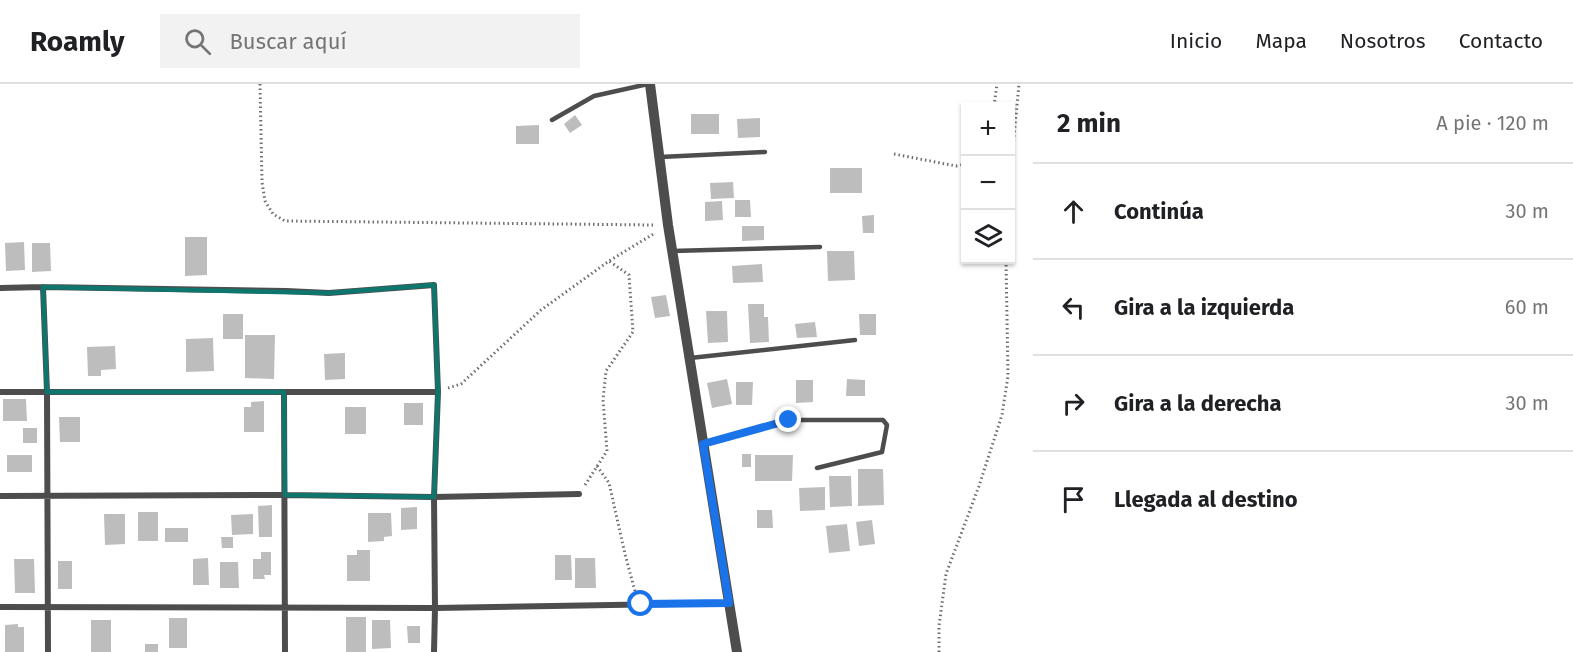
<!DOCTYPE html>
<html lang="es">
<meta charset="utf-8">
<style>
:root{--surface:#fff;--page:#f2f2f2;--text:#202124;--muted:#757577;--line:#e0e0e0}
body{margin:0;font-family:"Fira Sans",sans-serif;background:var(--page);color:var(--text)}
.controls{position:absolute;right:18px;top:18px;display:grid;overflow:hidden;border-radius:0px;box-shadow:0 2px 4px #0004}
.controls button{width:54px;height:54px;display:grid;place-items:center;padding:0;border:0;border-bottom:2px solid var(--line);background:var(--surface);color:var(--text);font:30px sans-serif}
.stop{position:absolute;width:18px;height:18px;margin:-14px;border:4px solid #1a73e8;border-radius:50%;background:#fff}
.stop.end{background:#1a73e8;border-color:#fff;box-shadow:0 2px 6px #0008}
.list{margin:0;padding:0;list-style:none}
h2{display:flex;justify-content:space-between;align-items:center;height:78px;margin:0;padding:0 24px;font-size:26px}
h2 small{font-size:20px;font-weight:400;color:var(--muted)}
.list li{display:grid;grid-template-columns:39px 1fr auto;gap:18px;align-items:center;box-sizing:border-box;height:96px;padding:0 24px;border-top:2px solid var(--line)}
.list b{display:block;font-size:22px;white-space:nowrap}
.list em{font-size:20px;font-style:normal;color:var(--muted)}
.icon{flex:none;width:33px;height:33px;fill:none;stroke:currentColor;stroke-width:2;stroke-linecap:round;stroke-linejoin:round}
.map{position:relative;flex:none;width:1033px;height:568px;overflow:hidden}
header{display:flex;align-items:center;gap:36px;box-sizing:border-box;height:84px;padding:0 30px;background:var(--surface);border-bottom:2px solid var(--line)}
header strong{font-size:28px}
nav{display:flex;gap:33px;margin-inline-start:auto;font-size:21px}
.search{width:420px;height:54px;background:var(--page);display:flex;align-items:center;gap:15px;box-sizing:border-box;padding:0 21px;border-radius:0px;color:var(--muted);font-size:22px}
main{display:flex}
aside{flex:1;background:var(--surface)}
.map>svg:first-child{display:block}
</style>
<header>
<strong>Roamly</strong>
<div class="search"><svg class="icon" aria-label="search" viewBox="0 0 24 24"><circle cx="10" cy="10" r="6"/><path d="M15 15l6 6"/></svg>Buscar aquí</div>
<nav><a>Inicio</a><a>Mapa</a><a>Nosotros</a><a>Contacto</a></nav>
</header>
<main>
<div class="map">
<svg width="1033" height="568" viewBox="0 0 1033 568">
<rect width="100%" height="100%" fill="#fff"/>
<path fill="#bdbdbd" d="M691,30H719V50H691Z
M575,31L582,41L570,49L564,40Z
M760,34V53L738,54L737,35Z
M539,41V60H516V42Z
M830,84H862V109H830Z
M733,98L734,114L711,115L710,99Z
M735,116H750L751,133H735Z
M722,117L723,136L705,137V118Z
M874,131V149H863L862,132Z
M742,142H764V156L742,157Z
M185,153H207V191L185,192Z
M24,158L25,186L6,187L5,159Z
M32,159H50L51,187L32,188Z
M827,167H854L855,196L828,197Z
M762,180L763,198L733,199L732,182Z
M666,211L670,232L655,234L651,213Z
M748,220H764V233H768L769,258L750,259Z
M706,227H727L728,258L708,259Z
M223,230H243V255H223Z
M859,230H876V251H860Z
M815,238L817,253L797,254L795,240Z
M245,251H275L274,295L245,294Z
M213,254L214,287L186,288V255Z
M115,262L116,285L101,286V292H88L87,263Z
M345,269V295L325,296L324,270Z
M727,295L732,320L712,324L707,299Z
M847,295L865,296V312H846Z
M796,296H813V318L796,319Z
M736,298H753L752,321H736Z
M3,315H26L27,337H3Z
M264,317V348H244V323H251V318Z
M404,319H423V341H404Z
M345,323H366V350H345Z
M59,333H80V358H60Z
M23,344H37V359H23Z
M742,370H751V383H742Z
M7,371H32V388H7Z
M755,371H793L792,397H755Z
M858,385H883L884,421L858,422Z
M829,392H851L852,422L830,423Z
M825,403V426L800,427L799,404Z
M272,421V453H259L258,422Z
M417,423V445L401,446V424Z
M757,426H772L773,444H757Z
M138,428H158V457H138Z
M368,429H391L392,452L384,453V457L368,458Z
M104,430H125V460L105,461Z
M253,430V450L232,451L231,431Z
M872,436L875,460L859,462L856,438Z
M847,440L850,467L829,469L826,442Z
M165,444H188V458H165Z
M221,453H233V464H222Z
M357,466H370V497H347V471H357Z
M261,468H271V491H264L265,495H253V475H261Z
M555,471H571L572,496H555Z
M208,474L209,501H193V475Z
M575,474H595L596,504H575Z
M14,475H34L35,509H15Z
M58,477H72V505H58Z
M220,478H238L239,504H220Z
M346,533H366V568H346Z
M169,534H187V564H169Z
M91,536H111V568H91Z
M372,536H390L391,564L372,565Z
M18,540V543H24V568H5V541Z
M407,542H420V559H408Z
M145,560H158V568H145Z"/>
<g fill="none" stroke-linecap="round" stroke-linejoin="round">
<path stroke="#6f6f6f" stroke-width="3" stroke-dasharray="1.5 3" stroke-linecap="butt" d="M260,0L262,98L265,117L273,130L285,137L654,141
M994,22L997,0
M894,70L956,82L966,80
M1011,84L1019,0
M448,304L461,300L541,226L609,177L655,149
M597,382L609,399L625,470L636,511
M585,401L607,367L603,316L606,287L633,248L629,191L609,177
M939,568V542L946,490L979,402L1002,331L1008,292L1006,176"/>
<path stroke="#4d4d4d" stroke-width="4.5" d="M552,36L594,12L648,0
M660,73L765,68
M672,167L820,163
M690,274L855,256
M703,359L789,336H883L887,341L882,368L817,384"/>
<path stroke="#4d4d4d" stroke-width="6" d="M43,203L47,308L48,568
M0,204L43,203L286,207L329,209L434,201L438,308L434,413L435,524L434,568
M0,308H438
M284,308L285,568
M0,412L285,411L434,413L579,410
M0,523L435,524L729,519"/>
<path stroke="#4d4d4d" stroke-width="10" d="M650,0L668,141L737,568"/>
</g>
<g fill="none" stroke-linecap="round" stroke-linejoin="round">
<path stroke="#1a73e8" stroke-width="8" d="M641,520L729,519L703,360L789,336"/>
</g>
<path fill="none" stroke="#0f766e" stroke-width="4.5" stroke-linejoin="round" d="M434,201L438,308L434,413L285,411L284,308H47L43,203L329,209Z"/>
</svg>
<div class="controls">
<button>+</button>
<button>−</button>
<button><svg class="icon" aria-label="layers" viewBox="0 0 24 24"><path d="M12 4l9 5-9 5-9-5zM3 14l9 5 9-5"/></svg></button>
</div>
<div class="stop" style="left:641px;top:520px"></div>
<div class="stop end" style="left:789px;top:336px"></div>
</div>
<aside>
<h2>2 min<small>A pie · 120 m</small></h2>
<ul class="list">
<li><svg class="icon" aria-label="ahead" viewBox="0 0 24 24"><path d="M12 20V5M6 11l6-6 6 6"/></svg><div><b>Continúa</b></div><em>30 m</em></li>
<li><svg class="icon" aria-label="left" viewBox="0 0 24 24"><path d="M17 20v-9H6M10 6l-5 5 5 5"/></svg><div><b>Gira a la izquierda</b></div><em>60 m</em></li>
<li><svg class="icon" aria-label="right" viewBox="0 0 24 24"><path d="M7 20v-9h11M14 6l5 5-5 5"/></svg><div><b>Gira a la derecha</b></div><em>30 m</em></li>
<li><svg class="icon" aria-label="arrive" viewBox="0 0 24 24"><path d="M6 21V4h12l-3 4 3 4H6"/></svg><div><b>Llegada al destino</b></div></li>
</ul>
</aside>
</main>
